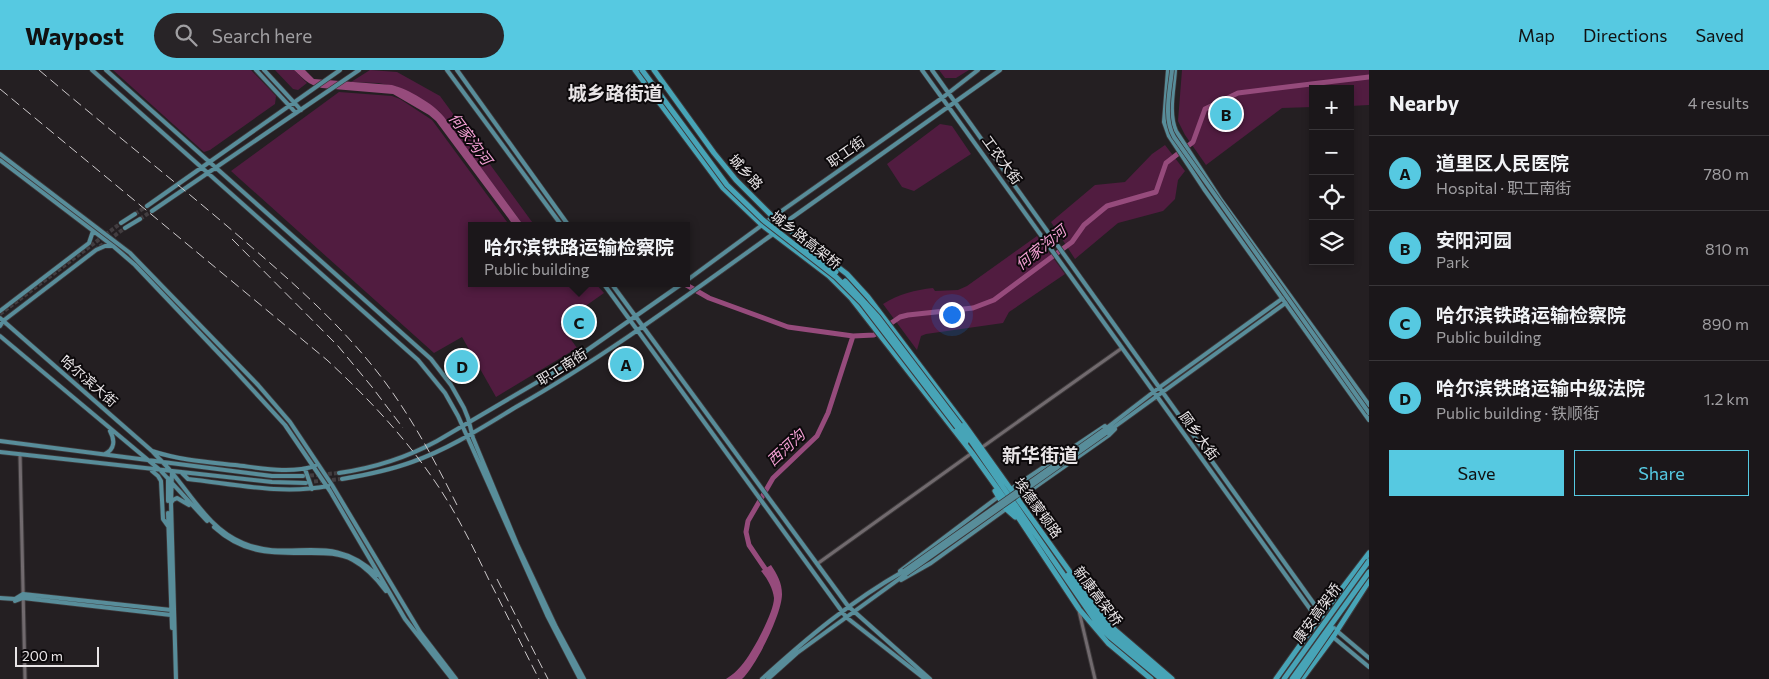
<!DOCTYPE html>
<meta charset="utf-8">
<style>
:root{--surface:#1b171a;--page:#282427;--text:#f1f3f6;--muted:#a09fa2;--line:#393639;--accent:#56c9e1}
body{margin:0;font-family:Commissioner,"Noto Sans SC",sans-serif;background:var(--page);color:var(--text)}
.controls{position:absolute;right:15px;top:15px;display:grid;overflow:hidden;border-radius:0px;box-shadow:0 2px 8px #0003}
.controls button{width:45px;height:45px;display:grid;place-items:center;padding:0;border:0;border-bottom:1px solid var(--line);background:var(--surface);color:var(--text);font:25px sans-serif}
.scale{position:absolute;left:15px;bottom:12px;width:84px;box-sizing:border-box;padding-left:5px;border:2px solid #e9e5e7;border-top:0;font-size:14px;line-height:18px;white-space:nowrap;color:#e9e5e7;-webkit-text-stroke:4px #0c090b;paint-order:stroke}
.you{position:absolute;left:951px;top:244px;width:18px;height:18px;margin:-12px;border:4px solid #fff;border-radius:50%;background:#1a73e8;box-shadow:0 0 0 8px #1a73e833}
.badge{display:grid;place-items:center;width:32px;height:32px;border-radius:50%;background:var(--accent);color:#111;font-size:16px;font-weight:700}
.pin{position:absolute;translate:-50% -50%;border:2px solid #fff;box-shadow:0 1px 5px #0006}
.popup{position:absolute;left:468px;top:152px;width:222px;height:65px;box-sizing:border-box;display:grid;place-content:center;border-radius:0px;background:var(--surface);filter:drop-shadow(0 1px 4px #0005);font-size:16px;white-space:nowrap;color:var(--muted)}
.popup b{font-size:19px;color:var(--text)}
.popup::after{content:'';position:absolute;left:50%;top:100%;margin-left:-10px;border:10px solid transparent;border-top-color:var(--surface)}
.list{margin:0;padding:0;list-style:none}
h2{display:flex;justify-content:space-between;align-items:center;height:65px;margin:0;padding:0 20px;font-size:21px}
h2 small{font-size:16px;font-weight:400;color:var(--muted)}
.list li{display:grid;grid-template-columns:32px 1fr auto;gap:15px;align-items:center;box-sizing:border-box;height:75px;padding:0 20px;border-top:1px solid var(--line)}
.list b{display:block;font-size:19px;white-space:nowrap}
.list p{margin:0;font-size:16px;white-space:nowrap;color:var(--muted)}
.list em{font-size:16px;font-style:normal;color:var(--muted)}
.actions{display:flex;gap:10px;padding:15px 20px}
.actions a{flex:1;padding:11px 0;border:1px solid var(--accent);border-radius:0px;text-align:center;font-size:18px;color:var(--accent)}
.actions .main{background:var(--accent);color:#111}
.icon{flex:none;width:28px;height:28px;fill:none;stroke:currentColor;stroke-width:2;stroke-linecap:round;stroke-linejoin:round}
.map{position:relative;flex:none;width:1369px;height:609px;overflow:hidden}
header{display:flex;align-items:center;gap:30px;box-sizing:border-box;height:70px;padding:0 25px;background:var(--accent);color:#111}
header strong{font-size:24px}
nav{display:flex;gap:28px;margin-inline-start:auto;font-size:18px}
.search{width:350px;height:45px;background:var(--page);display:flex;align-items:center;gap:12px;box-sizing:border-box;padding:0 18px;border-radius:28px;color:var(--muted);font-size:19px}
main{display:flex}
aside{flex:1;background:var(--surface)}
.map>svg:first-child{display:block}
</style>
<header>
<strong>Waypost</strong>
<div class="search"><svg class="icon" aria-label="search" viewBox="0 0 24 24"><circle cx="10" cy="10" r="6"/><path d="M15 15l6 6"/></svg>Search here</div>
<nav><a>Map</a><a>Directions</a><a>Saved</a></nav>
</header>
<main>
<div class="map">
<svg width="1369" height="609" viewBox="0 0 1369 609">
<rect width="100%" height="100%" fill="#241f22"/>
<path fill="#511c40" d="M113,0H251L276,26L275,34L210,80L204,82Z
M275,0H294L307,13L298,20L293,19Z
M370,0L397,2L440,26L535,156H524L439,41L398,17L378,13L351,12Z
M939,0H969L956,8H945Z
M1182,0H1369V35L1350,36V19H1313V37L1282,38L1206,95L1185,65L1178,51Z
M339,22L392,26L400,29L432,50L510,156H472V213H595L604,223L560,254L577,278L496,327L462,267L434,283L231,101Z
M940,54L952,56L971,84L914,121L902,117L887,94Z
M1165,75L1185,101L1178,110L1175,129L1163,141L1118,153L1075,189L1051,152L1095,115L1125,112L1152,84Z
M1037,166L1065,204L1009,242L1003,253L926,264L921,266L917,280L883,234C899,224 915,220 933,218L935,221L958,220L967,216Z"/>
<path fill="#964b7c" d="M294,0H305L314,9L392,15C408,19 434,34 444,47L524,156H514L436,51L429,45L393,24L322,18C307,14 305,10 294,0Z
M771,495C777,504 782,513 782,524C782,544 756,596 742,609H726C732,605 737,601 741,596C751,585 774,543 774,528C773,518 767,508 761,501Z"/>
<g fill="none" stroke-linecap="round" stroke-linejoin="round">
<path stroke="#964b7c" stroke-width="5" d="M683,213L709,228L788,257L853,266L874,265L900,247L908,245L973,238L994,230L1072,172L1084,155L1107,136L1156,122L1166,93L1193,72L1205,39L1238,23L1369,7
M768,503L749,475L746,462L748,451L773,408L817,366L828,343L853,266"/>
<path stroke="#423d40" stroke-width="4" stroke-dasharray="4 2" stroke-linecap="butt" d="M135,144L147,136
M140,149L152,141
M95,180L125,158
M0,244L121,153
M304,406L339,403
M308,412L342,409"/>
<g stroke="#3d393b" stroke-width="5">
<path id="minor" d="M981,378L1122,278
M20,384L25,609
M817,494L972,383
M1079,541L1095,609"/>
</g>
<g stroke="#3d393b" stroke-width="5.5">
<path id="major" d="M92,0L418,290L445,323L458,346L547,545L580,609
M106,0L431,289L451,315L464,338L468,348L473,368L517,474L556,557L584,609
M256,0L296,43
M264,0L301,40
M447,0L562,156
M457,0L569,156
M922,0L1318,550L1333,567L1369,597
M932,0L1322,545L1337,561L1369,588
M1168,0L1164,52L1169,66L1204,119L1369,350
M1175,0C1174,19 1168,43 1176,61L1221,130L1369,335
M0,84L130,183L258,315L290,352L332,415L420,562L456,609
M0,90L113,176L135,195L230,295L285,355L330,421L405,549L452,609
M147,136L340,0
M152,141L359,0
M121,153L135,144
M125,158L140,149
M686,211L773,147L942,28L978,0
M603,213L846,547L925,609
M611,213L848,536L930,609
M0,241L89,173L93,161
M0,248L152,381C159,389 167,396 173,404C194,429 211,460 243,473C292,494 330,460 377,505
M0,256L3,251L96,180L105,176H112
M0,266L160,400L207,451
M1104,360L1160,317L1283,228
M1106,363L1287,232
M0,371L272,406H303
M152,381C179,390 207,392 235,395C261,398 290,404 315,396
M0,382L272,412L306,413
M105,384C115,379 115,370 110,361
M305,399L312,419
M152,401L158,406L161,411L163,449L168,456
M172,402L171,433L176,609
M181,402L188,409C234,414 282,425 328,416
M339,403C374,398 406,388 437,371L563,297L683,213
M168,408V431
M342,409C366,405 390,400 412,392C449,379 483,357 516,337C606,286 689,224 773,164L783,154L1000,0
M1011,419L1105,356
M1018,429L1109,365L1115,359
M171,433L173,430L177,428L189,435
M168,443L172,558
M214,457C245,485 272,483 311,483C325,483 340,483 353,490C366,497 377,509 386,521
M900,501L998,427
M901,510L931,493L1006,439
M0,528L15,529L23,524L171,540
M15,531L23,528L171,545
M762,609C807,568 851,531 904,501
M768,609L797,583L906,504"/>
</g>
<g stroke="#3d393b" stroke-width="7">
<path id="highway" d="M635,0L723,118L762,155L829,206L851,228L972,383L1020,450L1079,539L1108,573L1151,609
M654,0L714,83L736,110L773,147L847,204L868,227L964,354L1100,544L1115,560L1172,609
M960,355L1099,556L1109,566L1161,609
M957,357L966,372
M995,421L1006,439L1015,447
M1068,505L1104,555L1166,609
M1276,609L1318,550L1369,483
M1302,609L1333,567L1369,511"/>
</g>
<use href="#minor" stroke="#716a6e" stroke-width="3"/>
<use href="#major" stroke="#588d9a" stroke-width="4"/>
<use href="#highway" stroke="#47a4b7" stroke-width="5"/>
<path stroke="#ccc8ca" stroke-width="1" stroke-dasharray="10 5" stroke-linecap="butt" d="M39,0C108,59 180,115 248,174C297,216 343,257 382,308C412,348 435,391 457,435
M0,19L327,290C367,327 405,367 436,413C457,444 473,477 489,510C506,543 522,576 539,609
M232,169L338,276L372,317L403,358
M497,509L548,609"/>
<g stroke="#3d393b" stroke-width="5.5" stroke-linecap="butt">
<path id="major-bridge" d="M1172,0C1170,21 1163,48 1174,67L1369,343
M904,501L1104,360
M906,504L1106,363"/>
</g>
<g stroke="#3d393b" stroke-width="7" stroke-linecap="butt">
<path id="highway-bridge" d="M642,0L727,115L763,150L836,207L862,233L957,357
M805,178L836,202
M845,211L878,247L960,355
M1284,609L1369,491
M1292,609L1369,502
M1297,609L1332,558"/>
</g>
<use href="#major-bridge" stroke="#588d9a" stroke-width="4"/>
<use href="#highway-bridge" stroke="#47a4b7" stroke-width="5"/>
</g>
<g text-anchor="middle" stroke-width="4" stroke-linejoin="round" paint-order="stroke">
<g font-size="14" fill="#e9e5e7" stroke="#0c090b">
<text transform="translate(846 82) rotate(-35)" y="5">职工街</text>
<text transform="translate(1002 90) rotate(54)" y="5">工农大街</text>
<text transform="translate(746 102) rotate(47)" y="5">城乡路</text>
<text transform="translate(806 170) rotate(38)" y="5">城乡路高架桥</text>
<text transform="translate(562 297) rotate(-32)" y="5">职工南街</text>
<text transform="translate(89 311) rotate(41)" y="5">哈尔滨大街</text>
<text transform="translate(1199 366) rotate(54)" y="5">顾乡大街</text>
<text transform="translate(1038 438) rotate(54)" y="5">埃德蒙顿路</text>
<text transform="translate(1098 526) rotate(53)" y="5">新康高架桥</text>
<text transform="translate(1317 543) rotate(-54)" y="5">康安高架桥</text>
</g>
<g font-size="15" font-style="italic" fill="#f5a1d5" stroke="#0c090b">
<text transform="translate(470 69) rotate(53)" y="5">何家沟河</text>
<text transform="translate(1041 178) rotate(-39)" y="5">何家沟河</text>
<text transform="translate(786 378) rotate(-43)" y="5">西河沟</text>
</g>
<g font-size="19" font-weight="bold" fill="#e9e5e7" stroke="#0c090b">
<text x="615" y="30">城乡路街道</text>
<text x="1040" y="392">新华街道</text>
</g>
</g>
</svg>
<div class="controls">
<button>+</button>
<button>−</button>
<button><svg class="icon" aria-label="locate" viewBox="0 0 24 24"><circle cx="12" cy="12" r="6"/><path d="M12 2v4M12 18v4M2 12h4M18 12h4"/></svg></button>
<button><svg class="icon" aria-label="layers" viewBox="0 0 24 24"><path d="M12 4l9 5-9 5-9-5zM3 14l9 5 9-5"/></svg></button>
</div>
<div class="scale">200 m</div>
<div class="you"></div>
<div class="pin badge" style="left:626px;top:294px">A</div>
<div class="pin badge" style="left:1226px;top:44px">B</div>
<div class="pin badge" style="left:579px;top:252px">C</div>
<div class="popup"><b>哈尔滨铁路运输检察院</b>Public building</div>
<div class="pin badge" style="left:462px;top:296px">D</div>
</div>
<aside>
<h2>Nearby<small>4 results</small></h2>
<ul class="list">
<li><span class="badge">A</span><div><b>道里区人民医院</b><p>Hospital · 职工南街</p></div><em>780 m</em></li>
<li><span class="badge">B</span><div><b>安阳河园</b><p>Park</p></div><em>810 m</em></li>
<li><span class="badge">C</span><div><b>哈尔滨铁路运输检察院</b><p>Public building</p></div><em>890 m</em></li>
<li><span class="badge">D</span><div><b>哈尔滨铁路运输中级法院</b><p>Public building · 铁顺街</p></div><em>1.2 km</em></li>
</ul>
<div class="actions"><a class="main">Save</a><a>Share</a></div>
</aside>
</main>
